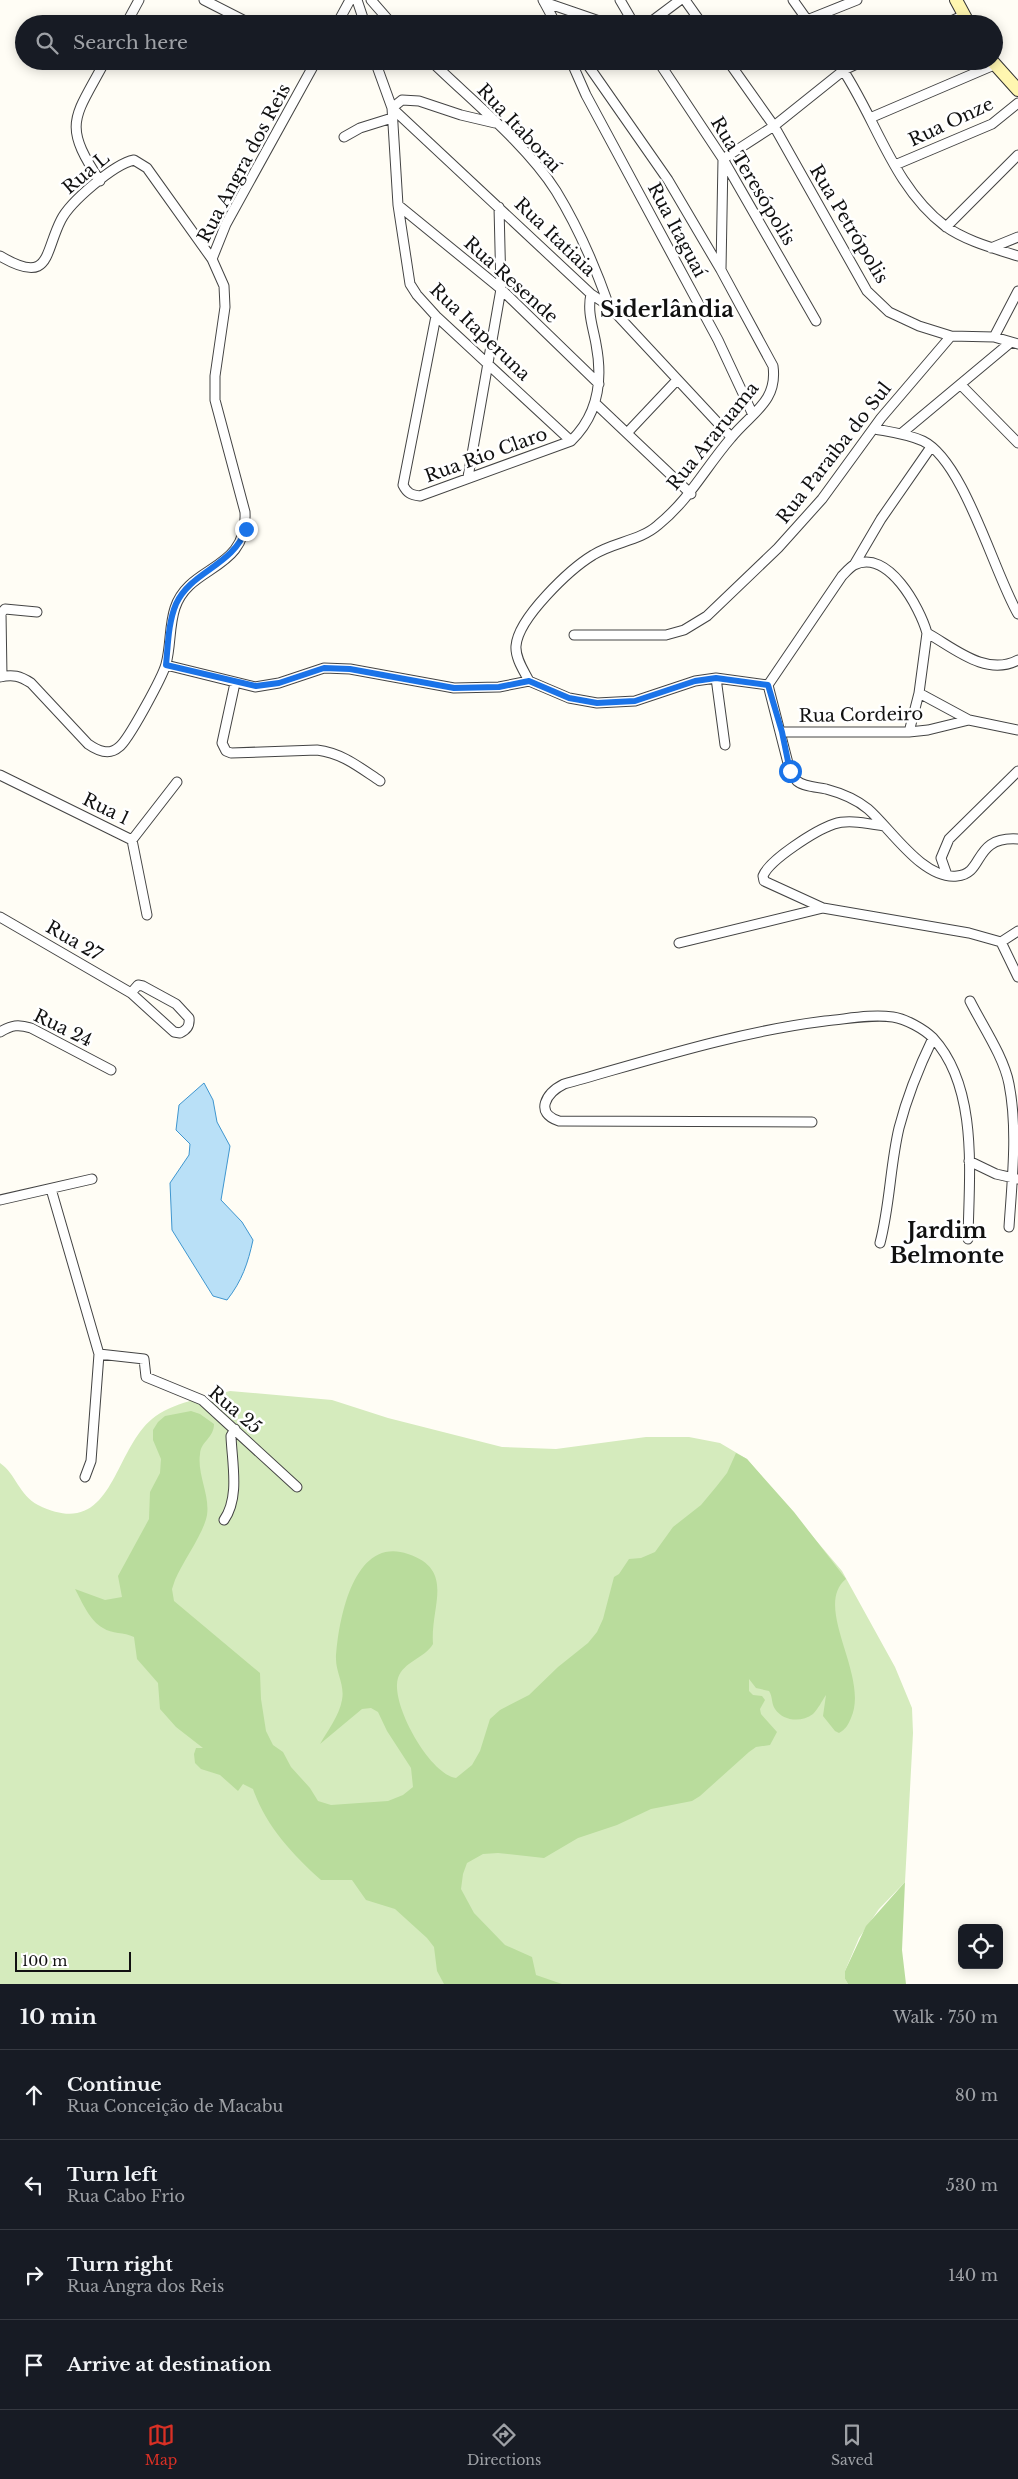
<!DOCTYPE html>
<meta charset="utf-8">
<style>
:root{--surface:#171b24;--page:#242831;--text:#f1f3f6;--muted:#9ea1a6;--line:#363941;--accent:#d93025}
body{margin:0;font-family:"Libre Baskerville",serif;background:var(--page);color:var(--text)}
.controls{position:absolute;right:15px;bottom:15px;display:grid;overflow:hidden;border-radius:8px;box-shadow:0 2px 12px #0003}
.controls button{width:45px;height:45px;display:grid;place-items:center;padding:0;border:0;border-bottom:1px solid var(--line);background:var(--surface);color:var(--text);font:25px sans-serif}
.scale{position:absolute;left:15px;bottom:12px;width:116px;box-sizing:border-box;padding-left:5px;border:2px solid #111;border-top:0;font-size:14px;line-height:18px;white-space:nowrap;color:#111;-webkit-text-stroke:4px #fff;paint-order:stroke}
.stop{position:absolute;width:15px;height:15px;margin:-11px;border:4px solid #1a73e8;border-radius:50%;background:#fff}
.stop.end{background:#1a73e8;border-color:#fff;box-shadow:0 1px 5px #0008}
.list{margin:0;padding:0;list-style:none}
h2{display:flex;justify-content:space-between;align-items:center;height:65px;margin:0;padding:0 20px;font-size:21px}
h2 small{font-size:16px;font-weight:400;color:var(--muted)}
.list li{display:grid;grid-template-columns:32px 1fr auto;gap:15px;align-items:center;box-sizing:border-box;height:90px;padding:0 20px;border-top:1px solid var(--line)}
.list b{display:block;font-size:19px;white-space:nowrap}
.list p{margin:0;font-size:16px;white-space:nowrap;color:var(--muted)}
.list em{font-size:16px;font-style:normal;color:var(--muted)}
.icon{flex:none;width:28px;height:28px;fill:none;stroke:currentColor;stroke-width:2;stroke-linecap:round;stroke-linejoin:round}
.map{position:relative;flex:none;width:1018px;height:1984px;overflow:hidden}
.search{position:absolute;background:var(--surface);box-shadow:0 2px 12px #0003;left:15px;right:15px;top:15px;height:55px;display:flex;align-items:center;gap:12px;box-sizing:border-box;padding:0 18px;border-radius:28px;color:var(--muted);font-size:19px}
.sheet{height:425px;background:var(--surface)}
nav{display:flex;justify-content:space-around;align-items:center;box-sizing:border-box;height:70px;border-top:1px solid var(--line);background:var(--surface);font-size:14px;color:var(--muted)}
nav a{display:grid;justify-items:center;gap:2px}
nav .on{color:var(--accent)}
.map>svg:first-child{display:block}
</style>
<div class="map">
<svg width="1018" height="1984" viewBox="0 0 1018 1984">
<rect width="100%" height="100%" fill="#fffdf5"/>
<path fill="#d5ebbd" d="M230,1391L332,1400L388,1418L502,1447L556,1449L646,1437H689L720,1443L747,1459L842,1571L895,1667L912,1708L913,1733L905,1882L879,1909L859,1938L845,1971V1979L848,1984H0V1463C16,1474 19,1495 38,1505C113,1542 112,1452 152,1419C172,1402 205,1398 230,1391Z"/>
<path fill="#b9dc9c" d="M191,1411L200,1414L214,1424C214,1438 201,1441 200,1454C197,1475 210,1494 207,1515C204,1533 183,1561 175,1580L172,1589L174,1601L260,1673L261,1699L266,1731L273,1745L283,1752L291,1767L310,1788L318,1801L331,1805L388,1801L403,1795L413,1787L411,1768L387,1731L378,1712L371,1708L362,1709L320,1744C328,1730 339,1716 342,1700C345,1685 336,1673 336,1659C338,1622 353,1535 408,1554C456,1570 430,1607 433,1644C424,1659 404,1661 398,1678C390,1703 429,1774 456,1778L472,1765L480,1751L490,1719L500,1710L529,1695L558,1667L588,1643L597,1632L603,1619L614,1577L619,1574L629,1559L641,1558L655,1552L673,1527L701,1505L716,1487L727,1473L736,1453L747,1459L794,1512L846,1579C812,1607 870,1676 851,1718C848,1725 846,1729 839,1733L835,1731L823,1716L826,1695C822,1701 818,1709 813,1714C801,1723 783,1721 775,1709C771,1703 773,1697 769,1691L756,1688L749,1679V1691L753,1695L762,1696L765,1700L760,1709L761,1714L777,1732L770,1745L756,1747L749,1752L700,1796L692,1801L651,1809L617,1825L578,1838L544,1858L498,1853L483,1854L467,1863L463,1874L461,1889L474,1913L505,1945L532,1957L536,1975L562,1984H444L437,1971L434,1947L427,1938L395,1909L366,1900L352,1880H321C292,1854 266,1826 253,1789L243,1784L238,1791L220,1775L201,1769L195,1763L194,1754L196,1748H203L176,1727L160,1709L158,1683L137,1659L134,1637C124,1632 112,1634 103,1628C90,1621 82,1602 75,1589L105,1600L122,1597L118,1576L149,1519L150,1492L160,1473L161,1459L153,1440V1430L158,1422L165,1416Z
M905,1882L902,1950L906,1984H848L845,1979V1971L866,1926Z"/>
<path fill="#b9e0f7" stroke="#3f96cf" d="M204,1083L213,1100L217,1122L230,1146L221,1200L242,1222L253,1240C248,1263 242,1281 227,1300L213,1296L172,1230L170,1183L189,1155L190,1144L176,1130L179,1105Z"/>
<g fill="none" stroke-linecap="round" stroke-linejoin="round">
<g stroke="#444" stroke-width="11">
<path id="street" d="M204,0L249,23
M357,0L365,24
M371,0L392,24
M543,0L556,24
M620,0L634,24
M685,0L702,24
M793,0L810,24
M544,2L608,24
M807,20L857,0
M126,24L139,0
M337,24L350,0
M648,24L680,0
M945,24L964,15
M375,61L392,108L398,205L410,284L417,295L436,316L571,441
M431,61C471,100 526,144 556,191C578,227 595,266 609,306
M571,61L586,95L718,340L753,415
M658,61L723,159L816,321
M728,61L774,126L867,291L889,312L919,326L951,336L994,337L1018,344
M837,61C875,114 891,185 945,226C966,241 993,248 1018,256
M870,118L994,65
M495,123L461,115L419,101L402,100L392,108L591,294L609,306L731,437
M344,137L360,128L392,118
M723,159L774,126L844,70L863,61
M895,165L992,124L1018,103
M100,181C61,123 75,118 105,61
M398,205L501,289L599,384
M946,227L1018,155
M991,248L1018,237
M0,256C51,286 44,253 61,220C70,202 114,164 134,160L147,168L212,259L224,286L225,307L215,376V400L245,512C248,572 189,564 175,608C169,626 171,646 166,664C163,676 128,741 119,747C109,756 98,751 88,744L31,683C20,676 13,674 0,677
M212,259L226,224L316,61
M721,269L723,159
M436,316L403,485C407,493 411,495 420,496L571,441C598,415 603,380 596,344C593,327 587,312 591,294
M994,337L1018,291
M961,385L1018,443
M595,403L691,494
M875,429C891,432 908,434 923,441C964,461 994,573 1018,614
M627,433L677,380
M902,433L1011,342
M468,477L501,289L499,207
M854,565L881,519L931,447
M574,635H666L684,630L707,616L778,548L822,499L881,418L951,336
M1018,660C986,677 954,648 927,633C920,608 888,548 854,565C850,567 845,573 842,576L768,685L790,771C792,774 794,778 797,781C804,787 817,787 826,789C841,793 856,799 868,809C891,829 923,880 957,876C985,874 972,836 1018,839
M166,665L255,687L279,683L324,668L350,669L454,688L499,687L529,681L569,698L597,703L635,701L695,681L716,678L768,685
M2,676L1,613L5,609L37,612
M716,678L725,745
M529,681C524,671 515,658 516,646C518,618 570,569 593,555C613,542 640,541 658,525C690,499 705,468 731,438C751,413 778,402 773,366L721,270L668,180L585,61
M235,683L222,743L226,751L231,753L317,750C342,753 359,767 380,781
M919,693L969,720L1018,730
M782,732H909L928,730L969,720
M909,732L919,693L927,633
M0,775L132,840
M884,826C869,824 849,819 834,824C816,830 769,860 763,876L764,881L823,908L969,933L1001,942
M132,840L147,915
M132,840L177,782
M947,875L941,858L949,839L1018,771
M0,917L131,993L174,1032L180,1033C187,1030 190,1026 189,1018L176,1004L143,986L138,985L131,993
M1001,942L1018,977
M1001,942L1018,931
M679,943L823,908
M970,1001C982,1025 1004,1057 1009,1084C1018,1130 1012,1181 1009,1227
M0,1032C12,1025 18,1024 31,1028L111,1070
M812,1122L559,1121C534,1113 546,1093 564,1084C650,1060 736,1032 825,1021C848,1019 870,1014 893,1017C906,1019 924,1029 933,1038C979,1088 969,1176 968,1239
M969,1161L996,1174L1018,1179
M51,1189L99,1354L91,1461L85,1477
M0,1200L92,1179
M880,1243C890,1205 890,1166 899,1128C907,1097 919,1067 933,1038
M99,1354L144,1359L146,1377L202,1400L297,1487
M224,1520C240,1497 232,1463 231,1436L235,1429"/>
</g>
<g stroke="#333" stroke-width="14">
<path id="secondary" d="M956,0L969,24
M992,61L1018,90"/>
</g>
<use href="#street" stroke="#fff" stroke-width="9"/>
<use href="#secondary" stroke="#fff6b0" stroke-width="12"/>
</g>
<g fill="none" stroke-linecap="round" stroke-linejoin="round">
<path stroke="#1a73e8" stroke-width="6" d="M246,529C233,566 191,571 176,604C168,623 168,646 166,665L256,686L279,683L324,668L350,669L454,688L499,687L529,681L569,698L597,703L635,701L695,681L716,678L768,685L782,732L790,771"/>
</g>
<g text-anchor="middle" stroke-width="5" stroke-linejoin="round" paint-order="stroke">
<g font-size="18" fill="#111" stroke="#fff">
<text transform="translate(951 122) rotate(-25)" y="6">Rua Onze</text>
<text transform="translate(519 128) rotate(47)" y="6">Rua Itaboraí</text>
<text transform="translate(244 163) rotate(-62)" y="6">Rua Angra dos Reis</text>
<text transform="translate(86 173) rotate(-40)" y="6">Rua L</text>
<text transform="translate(753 181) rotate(59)" y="6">Rua Teresópolis</text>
<text transform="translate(849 224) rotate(59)" y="6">Rua Petrópolis</text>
<text transform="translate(677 230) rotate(62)" y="6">Rua Itaguaí</text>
<text transform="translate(555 237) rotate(44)" y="6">Rua Itatiaia</text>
<text transform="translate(511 280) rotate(42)" y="6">Rua Resende</text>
<text transform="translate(480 332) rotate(44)" y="6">Rua Itaperuna</text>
<text transform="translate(713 436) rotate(-51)" y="6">Rua Araruama</text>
<text transform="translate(834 453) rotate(-52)" y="6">Rua Paraiba do Sul</text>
<text transform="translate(486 455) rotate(-20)" y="6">Rua Rio Claro</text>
<text transform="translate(861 715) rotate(-1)" y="6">Rua Cordeiro</text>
<text transform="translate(106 809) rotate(26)" y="6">Rua 1</text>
<text transform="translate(74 941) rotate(30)" y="6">Rua 27</text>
<text transform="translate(63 1028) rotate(26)" y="6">Rua 24</text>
<text transform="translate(235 1410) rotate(40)" y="6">Rua 25</text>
</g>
<g font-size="22" font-weight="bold" fill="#111" stroke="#fff">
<text x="667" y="317">Siderlândia</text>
<text x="947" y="1238">Jardim<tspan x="947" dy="25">Belmonte</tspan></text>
</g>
</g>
</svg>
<div class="controls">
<button><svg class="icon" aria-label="locate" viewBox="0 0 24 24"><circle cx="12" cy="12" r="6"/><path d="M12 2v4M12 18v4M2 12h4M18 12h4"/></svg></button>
</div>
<div class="scale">100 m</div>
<div class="stop" style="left:790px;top:771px"></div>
<div class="stop end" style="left:246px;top:529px"></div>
<div class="search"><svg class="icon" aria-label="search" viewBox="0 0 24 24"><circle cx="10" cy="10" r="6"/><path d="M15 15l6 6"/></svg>Search here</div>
</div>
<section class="sheet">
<h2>10 min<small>Walk · 750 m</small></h2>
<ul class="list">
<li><svg class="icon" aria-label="ahead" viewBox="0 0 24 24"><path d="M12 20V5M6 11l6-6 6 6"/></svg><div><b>Continue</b><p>Rua Conceição de Macabu</p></div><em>80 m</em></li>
<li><svg class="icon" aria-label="left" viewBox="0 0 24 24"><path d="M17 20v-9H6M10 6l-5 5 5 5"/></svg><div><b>Turn left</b><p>Rua Cabo Frio</p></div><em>530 m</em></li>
<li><svg class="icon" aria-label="right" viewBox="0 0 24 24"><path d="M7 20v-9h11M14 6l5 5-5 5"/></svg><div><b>Turn right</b><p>Rua Angra dos Reis</p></div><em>140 m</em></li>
<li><svg class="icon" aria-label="arrive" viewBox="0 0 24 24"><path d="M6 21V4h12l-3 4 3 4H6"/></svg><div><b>Arrive at destination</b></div></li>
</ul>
</section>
<nav>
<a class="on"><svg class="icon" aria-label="map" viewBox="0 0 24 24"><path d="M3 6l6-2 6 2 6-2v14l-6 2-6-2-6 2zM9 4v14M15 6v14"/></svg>Map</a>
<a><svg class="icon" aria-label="directions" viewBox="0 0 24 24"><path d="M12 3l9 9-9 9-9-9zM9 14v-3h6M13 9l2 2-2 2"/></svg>Directions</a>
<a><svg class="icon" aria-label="saved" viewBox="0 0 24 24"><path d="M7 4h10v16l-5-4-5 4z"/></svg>Saved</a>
</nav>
